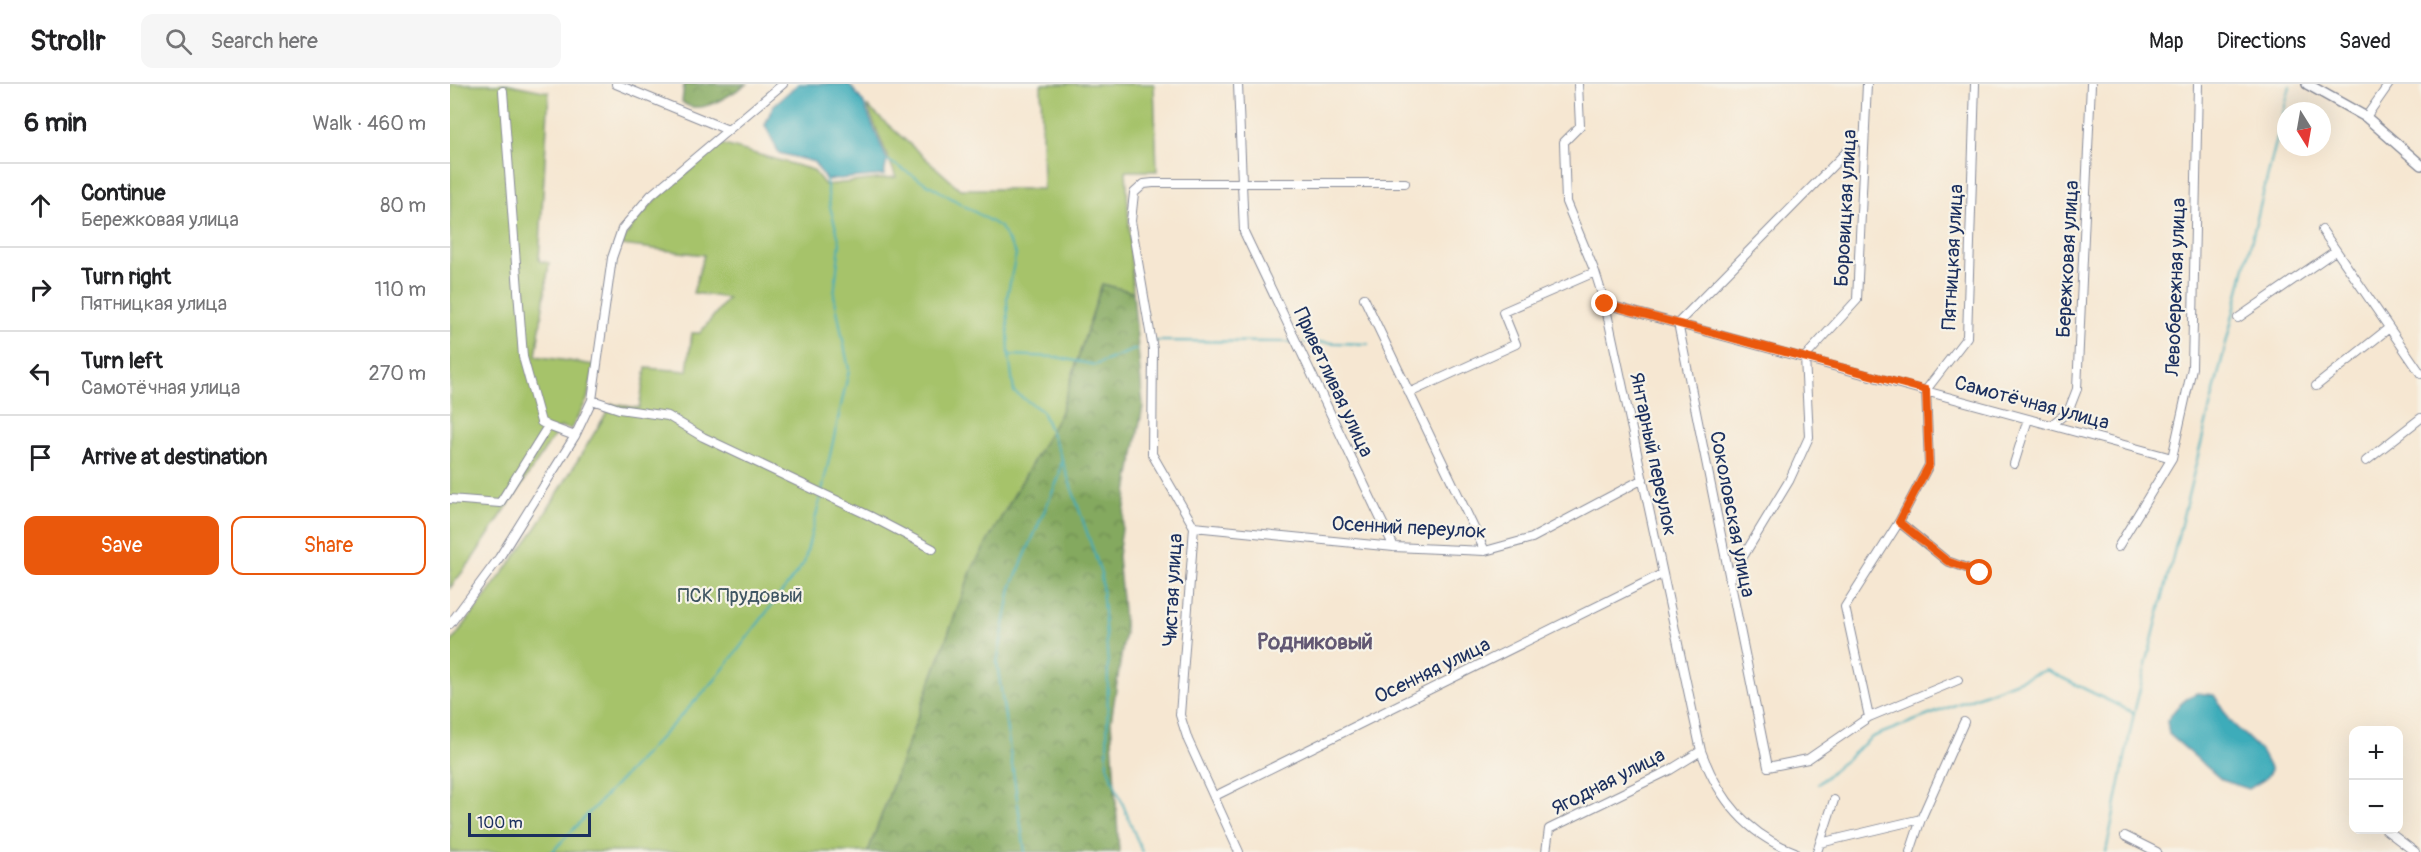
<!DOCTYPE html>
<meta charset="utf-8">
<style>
:root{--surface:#fff;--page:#f6f6f6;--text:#202124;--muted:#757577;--line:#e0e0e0;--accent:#ea580c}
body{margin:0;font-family:Pangolin,sans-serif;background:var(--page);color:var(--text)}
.controls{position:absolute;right:18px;bottom:18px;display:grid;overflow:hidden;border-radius:12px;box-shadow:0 6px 24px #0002}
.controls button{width:54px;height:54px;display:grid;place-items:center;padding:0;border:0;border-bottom:2px solid var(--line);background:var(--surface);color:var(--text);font:30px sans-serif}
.compass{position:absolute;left:1827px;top:18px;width:54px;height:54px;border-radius:50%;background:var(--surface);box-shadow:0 6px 24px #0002;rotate:169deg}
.scale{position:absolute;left:18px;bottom:15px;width:123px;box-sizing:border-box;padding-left:6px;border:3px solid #1b2f5e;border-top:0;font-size:16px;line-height:21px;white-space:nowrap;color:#1b2f5e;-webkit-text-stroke:4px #f7f3e8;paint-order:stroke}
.stop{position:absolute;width:18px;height:18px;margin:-14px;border:4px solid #ea580c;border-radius:50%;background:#fff}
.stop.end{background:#ea580c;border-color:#fff;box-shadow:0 2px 6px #0008}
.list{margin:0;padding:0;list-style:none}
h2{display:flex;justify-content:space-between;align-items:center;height:78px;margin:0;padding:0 24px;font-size:26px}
h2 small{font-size:20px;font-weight:400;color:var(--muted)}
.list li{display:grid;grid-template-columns:39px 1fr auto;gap:18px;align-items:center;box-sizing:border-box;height:84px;padding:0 24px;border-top:2px solid var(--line)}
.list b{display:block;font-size:22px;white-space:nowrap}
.list p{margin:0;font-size:20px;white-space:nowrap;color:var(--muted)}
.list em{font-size:20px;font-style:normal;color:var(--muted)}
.actions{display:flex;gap:12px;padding:18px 24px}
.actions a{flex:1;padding:14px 0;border:2px solid var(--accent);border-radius:12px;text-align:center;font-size:21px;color:var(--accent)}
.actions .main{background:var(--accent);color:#fff}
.icon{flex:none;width:33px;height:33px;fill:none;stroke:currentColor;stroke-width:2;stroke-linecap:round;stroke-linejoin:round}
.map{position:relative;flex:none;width:1971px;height:768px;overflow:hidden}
header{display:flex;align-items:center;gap:36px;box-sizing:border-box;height:84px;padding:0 30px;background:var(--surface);border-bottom:2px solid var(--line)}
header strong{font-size:28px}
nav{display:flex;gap:33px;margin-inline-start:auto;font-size:21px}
.search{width:420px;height:54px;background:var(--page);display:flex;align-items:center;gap:15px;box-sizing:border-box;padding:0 21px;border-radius:12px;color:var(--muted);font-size:22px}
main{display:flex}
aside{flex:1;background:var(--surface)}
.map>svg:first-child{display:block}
</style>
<header>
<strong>Strollr</strong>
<div class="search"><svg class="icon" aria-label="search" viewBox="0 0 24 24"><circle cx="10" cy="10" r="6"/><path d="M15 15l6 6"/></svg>Search here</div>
<nav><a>Map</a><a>Directions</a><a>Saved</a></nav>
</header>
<main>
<aside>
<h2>6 min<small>Walk · 460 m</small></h2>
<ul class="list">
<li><svg class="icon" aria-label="ahead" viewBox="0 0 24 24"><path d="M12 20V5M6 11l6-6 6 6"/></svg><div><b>Continue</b><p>Бережковая улица</p></div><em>80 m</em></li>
<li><svg class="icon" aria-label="right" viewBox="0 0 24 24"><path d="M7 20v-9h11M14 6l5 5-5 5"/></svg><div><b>Turn right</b><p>Пятницкая улица</p></div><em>110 m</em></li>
<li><svg class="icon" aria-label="left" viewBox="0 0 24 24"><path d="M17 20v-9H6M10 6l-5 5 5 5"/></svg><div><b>Turn left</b><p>Самотёчная улица</p></div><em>270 m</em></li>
<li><svg class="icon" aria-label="arrive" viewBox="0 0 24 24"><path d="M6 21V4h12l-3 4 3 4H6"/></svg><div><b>Arrive at destination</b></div></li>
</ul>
<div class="actions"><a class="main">Save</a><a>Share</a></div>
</aside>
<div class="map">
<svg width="1971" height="768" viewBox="0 0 1971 768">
<defs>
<pattern id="forest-crowns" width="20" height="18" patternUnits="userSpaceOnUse" patternTransform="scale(1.5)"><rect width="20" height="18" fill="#84a95e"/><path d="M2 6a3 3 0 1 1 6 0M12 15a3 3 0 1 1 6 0" fill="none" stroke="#6b8a51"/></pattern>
</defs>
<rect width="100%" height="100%" fill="#f7f3e8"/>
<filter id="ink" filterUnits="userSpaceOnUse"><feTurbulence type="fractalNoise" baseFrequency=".0167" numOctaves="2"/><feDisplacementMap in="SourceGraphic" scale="12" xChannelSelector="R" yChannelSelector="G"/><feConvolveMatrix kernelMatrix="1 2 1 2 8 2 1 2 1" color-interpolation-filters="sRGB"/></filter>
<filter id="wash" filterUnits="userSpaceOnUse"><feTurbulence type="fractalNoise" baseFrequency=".008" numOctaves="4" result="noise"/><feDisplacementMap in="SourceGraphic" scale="24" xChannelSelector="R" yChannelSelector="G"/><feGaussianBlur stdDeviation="1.35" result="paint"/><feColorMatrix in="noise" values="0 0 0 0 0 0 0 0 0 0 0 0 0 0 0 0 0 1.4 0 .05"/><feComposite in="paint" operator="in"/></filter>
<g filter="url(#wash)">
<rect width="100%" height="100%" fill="#f6e7d2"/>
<path fill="#a6c36a" stroke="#607964" stroke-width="1.5" d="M0,0H58L99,8L89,177L99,179L86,272L145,281L137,316L121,345L110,343L21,477L0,504Z
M591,0H704L707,87H676L683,208L652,200L610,330L522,485L418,768H0V560L87,443L162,320L189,324L196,284L237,287L242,249H250L278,214L243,209L254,171L171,161C190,121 238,89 271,60L363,86L375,101L446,93L417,22L510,105H593Z"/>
<path fill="url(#forest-crowns)" stroke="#506c5e" stroke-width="1.5" d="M234,0H297C280,10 250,34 232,18Z
M652,200L683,208L693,322L679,396L668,472L675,548L661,637L669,768H418L522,485L610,330Z"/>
<path fill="#3dacba" stroke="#2c6e8c" stroke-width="1.5" d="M348,0H399L413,18L437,76L434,91L376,96L364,78L329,69L315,41L323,22Z
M1747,609L1764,611L1781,638L1811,667L1821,686L1815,695L1799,705L1772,696L1719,650L1717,637C1725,624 1733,616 1747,609Z"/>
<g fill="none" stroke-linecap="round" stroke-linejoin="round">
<path stroke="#3dacba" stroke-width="2" d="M437,76L550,143L566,170L557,213L559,271L564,308L592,327L612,375L609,393L561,504L547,579L575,768
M705,257L842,258
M854,258L918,260
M559,271L606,273L645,281L686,265
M612,376L651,489L658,580L657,681L692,768
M372,407L399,286L384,211L390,159L380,123L376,96
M1368,700L1422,653L1596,586L1684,629
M102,768L265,596L354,479L371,412
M1656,768L1684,629L1840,2"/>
</g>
</g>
<g filter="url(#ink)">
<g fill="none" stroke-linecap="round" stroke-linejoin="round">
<g stroke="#888b98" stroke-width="10">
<path id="minor" d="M166,0L278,46
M788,0L794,148L944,463
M1128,0L1130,42L1114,58L1116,118L1145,188
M53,7L73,273L91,338L98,342
M1916,33L1939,0
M1415,49L1228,239L1318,683L1358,675L1419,633L1508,596
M1872,146L1971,290
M914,214L1035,467
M1155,220L1722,374
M1788,234L1885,167
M1866,302L1939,244
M959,309L1066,260L1053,228L1145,188L1155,220L1251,667C1268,713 1297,751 1345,768
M142,316L169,325L218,332L253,353L420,432L483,465
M1601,341L1618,328L1627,305L1641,0
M1916,377L1971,334
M1564,380L1578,335
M0,415L50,419L98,342L125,352
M1449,438L1497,477L1533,490
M744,443L944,463L1035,467L1082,454L1193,395
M1668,463L1722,374L1742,284L1748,0
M1279,496L1339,397L1359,353L1355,273L1407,216L1417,0
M0,540L49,474L125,352L142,316L162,174L172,145L201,111L333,0
M1419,633L1395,523L1449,438L1479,381L1476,306L1517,253L1525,0
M765,712L1212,490
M1936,746L1965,768
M1675,752L1707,768
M1370,759L1471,735
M789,768L738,656L730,631L744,443L702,370L703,265L681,137L684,109L694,100L703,99H955
M1096,768L1099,745L1220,686L1251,667
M1367,768L1384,716
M1460,768L1471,735L1514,638"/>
</g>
<g stroke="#888b98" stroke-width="12">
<path id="tertiary" d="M1857,0L1916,33L1971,81"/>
</g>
<use href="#minor" stroke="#fff" stroke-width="8"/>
<use href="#tertiary" stroke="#fff" stroke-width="9"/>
</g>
</g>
<g fill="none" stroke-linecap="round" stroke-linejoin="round" filter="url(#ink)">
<path stroke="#ea580c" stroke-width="8" d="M1155,220L1476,306L1479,381L1449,438L1497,477L1530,489"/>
</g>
<g text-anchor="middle" stroke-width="4.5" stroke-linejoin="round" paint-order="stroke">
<g font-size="20" fill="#1b2f5e" stroke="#f7f3e8">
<text transform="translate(1395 124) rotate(-87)" y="7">Боровицкая улица</text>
<text transform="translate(1502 173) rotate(-87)" y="7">Пятницкая улица</text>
<text transform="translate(1617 175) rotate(-87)" y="7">Бережковая улица</text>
<text transform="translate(1725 203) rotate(-88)" y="7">Левобережная улица</text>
<text transform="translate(884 298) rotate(65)" y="7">Приветливая улица</text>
<text transform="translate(1582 318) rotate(15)" y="7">Самотёчная улица</text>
<text transform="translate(1204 370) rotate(78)" y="7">Янтарный переулок</text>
<text transform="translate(1283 430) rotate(79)" y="7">Соколовская улица</text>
<text transform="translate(959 443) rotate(3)" y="7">Осенний переулок</text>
<text transform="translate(722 506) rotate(-87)" y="7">Чистая улица</text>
<text transform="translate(982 586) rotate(-26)" y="7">Осенняя улица</text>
<text transform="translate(1158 697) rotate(-27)" y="7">Ягодная улица</text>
</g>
<g font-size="20" fill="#3e5461" stroke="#f7f3e8">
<text x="290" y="518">ПСК Прудовый</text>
</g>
<g font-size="22" font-weight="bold" fill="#625873" stroke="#f7f3e8">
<text x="865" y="565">Родниковый</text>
</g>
</g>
</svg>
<div class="controls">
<button>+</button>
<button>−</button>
</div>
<svg class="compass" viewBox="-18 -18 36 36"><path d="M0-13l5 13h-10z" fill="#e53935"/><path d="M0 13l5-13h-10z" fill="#757577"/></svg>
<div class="scale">100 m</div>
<div class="stop" style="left:1530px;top:489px"></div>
<div class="stop end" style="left:1155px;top:220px"></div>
</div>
</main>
